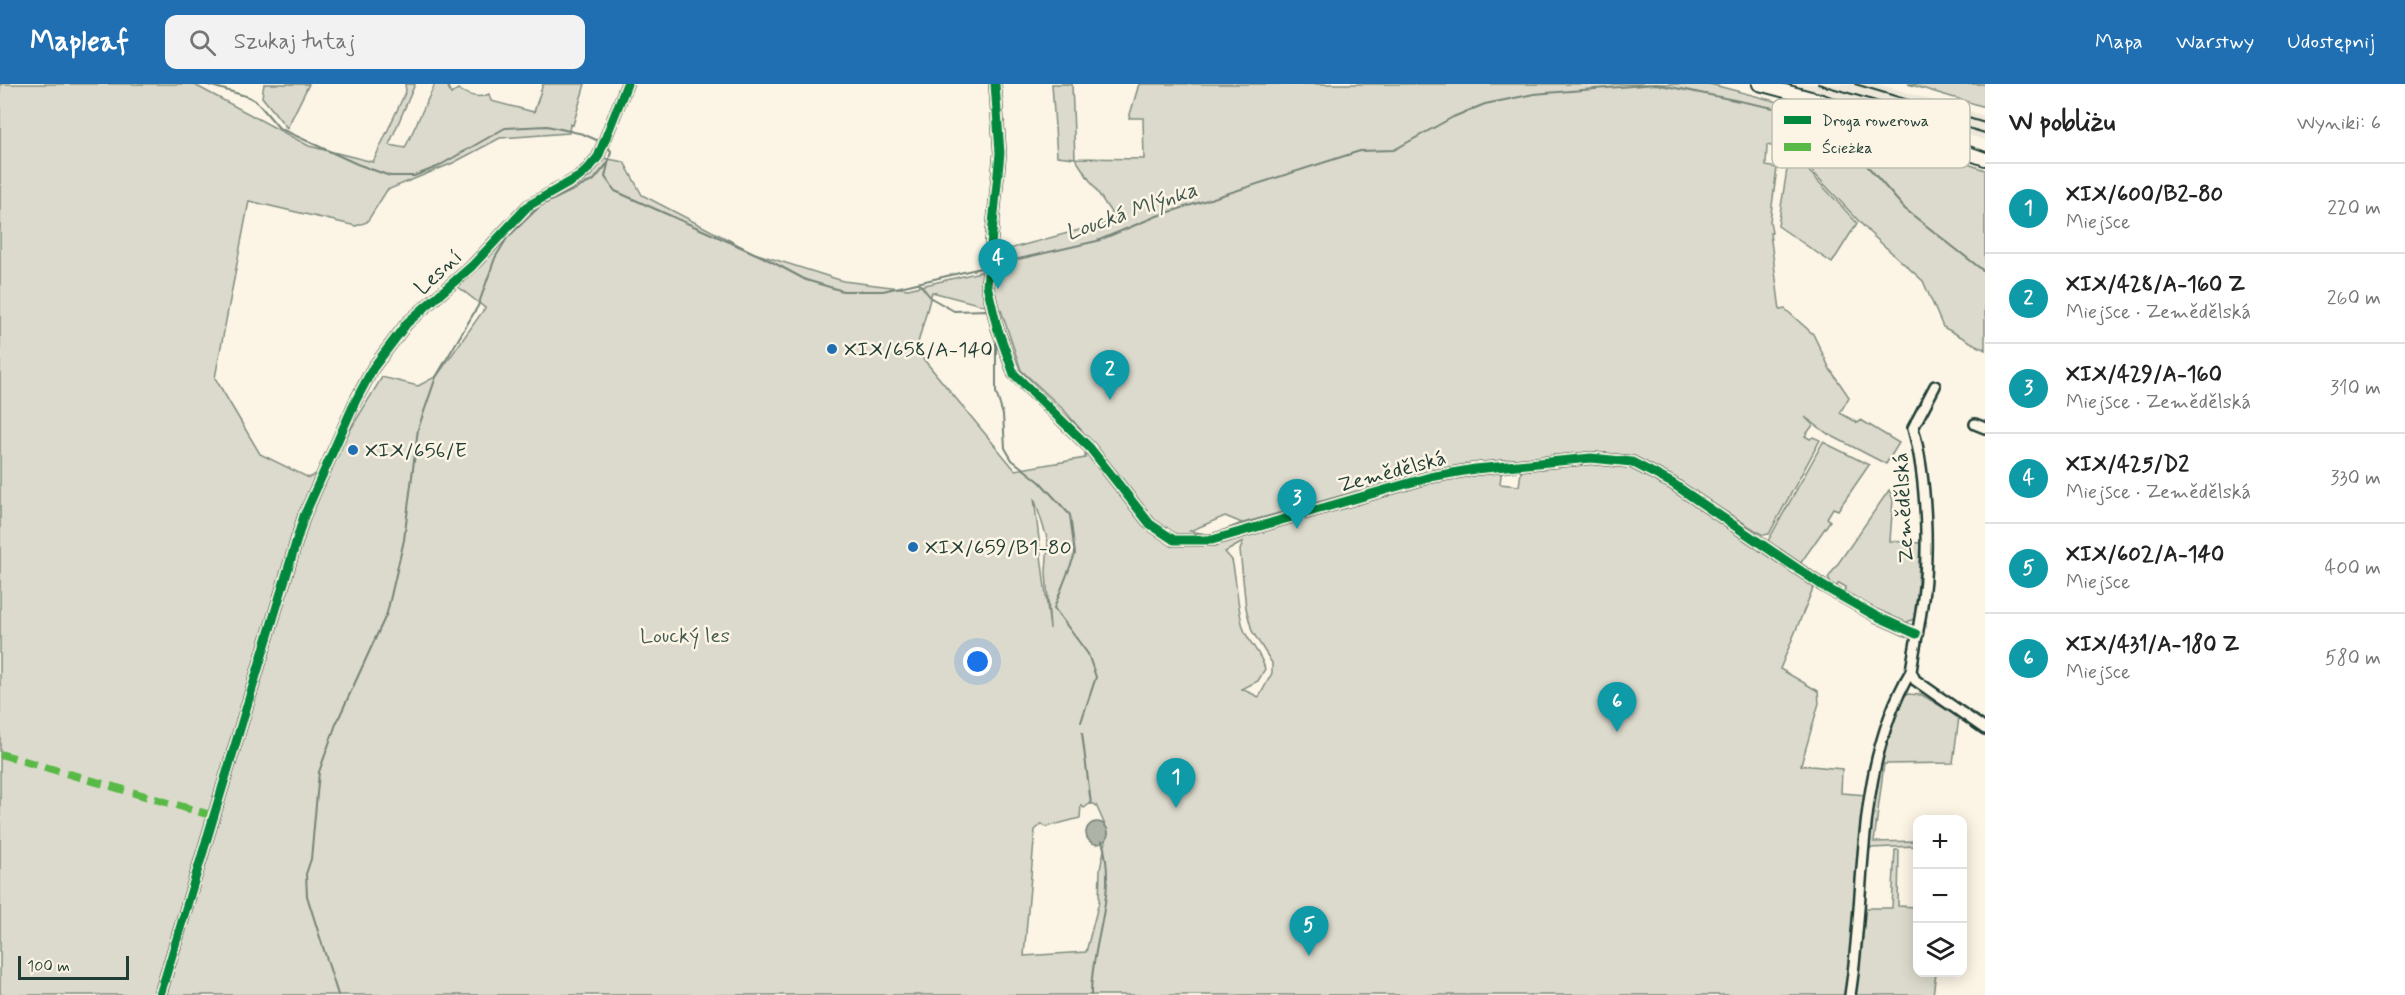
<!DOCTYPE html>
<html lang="pl">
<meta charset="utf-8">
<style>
:root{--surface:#fff;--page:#f2f2f2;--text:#222;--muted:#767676;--line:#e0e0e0;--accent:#1f6fb2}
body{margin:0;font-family:Mynerve,sans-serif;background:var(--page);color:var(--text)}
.controls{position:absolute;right:18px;bottom:18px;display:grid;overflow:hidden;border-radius:12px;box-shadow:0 3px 15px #0003}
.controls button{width:54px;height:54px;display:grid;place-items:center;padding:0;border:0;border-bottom:2px solid var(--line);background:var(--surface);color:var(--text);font:30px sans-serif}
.scale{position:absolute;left:18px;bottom:15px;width:111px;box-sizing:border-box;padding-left:6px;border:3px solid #1f3d34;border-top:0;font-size:16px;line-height:21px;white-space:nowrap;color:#1f3d34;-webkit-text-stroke:4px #fcf5e5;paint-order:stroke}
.you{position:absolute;left:978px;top:578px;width:21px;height:21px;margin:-15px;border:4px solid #fff;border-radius:50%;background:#1a73e8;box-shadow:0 0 0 9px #1a73e833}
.badge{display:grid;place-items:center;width:39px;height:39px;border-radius:50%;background:var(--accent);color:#fff;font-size:20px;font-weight:700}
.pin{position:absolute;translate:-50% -50px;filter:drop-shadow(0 2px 3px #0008)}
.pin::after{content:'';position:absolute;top:32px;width:21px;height:18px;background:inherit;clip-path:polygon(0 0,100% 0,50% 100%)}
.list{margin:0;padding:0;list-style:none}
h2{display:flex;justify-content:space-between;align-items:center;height:78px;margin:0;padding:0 24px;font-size:26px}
h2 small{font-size:20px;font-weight:400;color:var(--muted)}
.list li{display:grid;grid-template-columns:39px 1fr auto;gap:18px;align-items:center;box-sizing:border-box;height:90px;padding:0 24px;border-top:2px solid var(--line)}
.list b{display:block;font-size:22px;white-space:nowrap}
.list p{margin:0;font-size:20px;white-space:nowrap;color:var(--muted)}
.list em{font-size:20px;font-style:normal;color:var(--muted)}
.icon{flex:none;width:33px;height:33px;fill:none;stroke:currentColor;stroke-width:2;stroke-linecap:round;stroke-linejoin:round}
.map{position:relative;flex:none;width:1985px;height:911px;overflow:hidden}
header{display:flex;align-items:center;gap:36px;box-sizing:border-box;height:84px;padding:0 30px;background:var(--accent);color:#fff}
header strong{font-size:28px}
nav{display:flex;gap:33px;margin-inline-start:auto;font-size:21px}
.search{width:420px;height:54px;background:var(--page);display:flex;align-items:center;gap:15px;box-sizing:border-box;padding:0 21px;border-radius:12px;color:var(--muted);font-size:22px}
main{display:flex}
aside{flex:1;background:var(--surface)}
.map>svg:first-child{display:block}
</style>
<header>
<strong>Mapleaf</strong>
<div class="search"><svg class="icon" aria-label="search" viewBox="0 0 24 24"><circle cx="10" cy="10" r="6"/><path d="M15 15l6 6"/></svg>Szukaj tutaj</div>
<nav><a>Mapa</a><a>Warstwy</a><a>Udostępnij</a></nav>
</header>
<main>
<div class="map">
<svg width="1985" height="911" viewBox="0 0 1985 911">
<rect width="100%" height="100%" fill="#fcf5e5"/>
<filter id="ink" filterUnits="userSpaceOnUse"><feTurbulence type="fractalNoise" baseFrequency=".0167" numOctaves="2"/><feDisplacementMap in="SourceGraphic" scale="12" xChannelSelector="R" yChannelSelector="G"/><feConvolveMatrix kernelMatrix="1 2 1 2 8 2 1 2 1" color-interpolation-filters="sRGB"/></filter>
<g filter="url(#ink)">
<path fill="#ece7d8" d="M1793,0H1876L1892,4L1985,32V56Z"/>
<path fill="#dcdacc" stroke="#7e8c80" stroke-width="1.5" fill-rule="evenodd" d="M0,0H193L309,62L373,78L406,7L405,0H415L389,61L405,64L435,0H447L451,10L458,5C467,11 478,16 489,10L491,17L534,28L543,0H585L573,41L570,40L569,49L500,54L453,79L387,106L367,138L356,142L249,117L215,294L260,370L309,394L328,383L382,293L418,302L437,292L485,224L457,202L528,122L579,93L598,73L624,78L642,111L754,169L843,197L908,205L1006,182L1002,167L1116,136L1075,74L1057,72L1052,0H1072L1075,74L1144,75L1143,34H1129L1139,0H1710L1835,33L1985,86V266L1943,243L1923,197L1870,149L1793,67L1767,61L1766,82L1777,84L1770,137L1772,149H1770L1780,226L1785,225L1813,250L1830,285L1849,313L1840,329L1858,339L1861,336L1899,359L1886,380L1828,350L1805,333L1813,341L1805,352L1810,355L1813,353L1820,356L1769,450L1763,451L1666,391L1628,375L1596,369L1473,381L1408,393L1243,439L1247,451L1408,401L1502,383L1500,400L1519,402L1522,381L1561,377L1619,379L1651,391L1743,448L1814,502L1780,585L1818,607L1819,619L1801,681L1842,685L1841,709L1867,711L1847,907L1845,911H0ZM932,208L1001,226L1021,286L1064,326L1086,352L1085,374L1015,386L916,266ZM1034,414L1048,457L1046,488L1050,545ZM1225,432L1242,439L1212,451L1190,447ZM1243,458L1240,466L1246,524L1252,547L1272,579V589L1259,613L1242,605L1258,597L1265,585C1261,568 1248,559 1243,543C1237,521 1237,498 1232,476L1225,468ZM1091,719L1096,721L1108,748L1100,785L1099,818L1086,868L1024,872L1035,746L1042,740L1046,743L1080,734L1081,721L1084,724Z
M264,0H309L287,44L262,13Z
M1908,0H1985V23Z
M1792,69L1857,139L1832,179L1778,142L1789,73Z
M1823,358L1869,381L1838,426L1833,424L1827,434L1830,437L1800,480L1768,457Z
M1889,406L1893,416L1890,457L1920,459L1916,534L1903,540L1842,510L1846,503L1839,499L1834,506L1828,494Z
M1907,610L1922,611L1959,633L1953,679L1884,680L1874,758L1917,757V762L1870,764C1866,741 1888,621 1907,610Z
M1895,766H1899L1898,822L1917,823L1918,888L1936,889L1933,911H1854L1865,824H1892Z"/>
<path fill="#aeb3a7" stroke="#758479" stroke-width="1.5" d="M1086 749a11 11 0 1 1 22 0a11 11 0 1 1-22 0Z"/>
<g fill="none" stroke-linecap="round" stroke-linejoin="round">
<path stroke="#758479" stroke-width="2" d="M205,0L249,13L257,18L279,44L357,80L390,92H414L437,83L505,44L547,42L583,50L601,58
M606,61L611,67L605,93L615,107L763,173L806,196L843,207H883L985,183
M993,181L1097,157L1157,132L1360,67L1394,66L1453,33L1485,20L1534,10L1656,0L1798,29L1826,41L1856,69L1905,125L1985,188
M919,199L931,214L954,227L987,226L991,236
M996,253V308L1003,331L1005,364L1012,376L1040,398L1070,431L1075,470L1054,524L1088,570L1096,593L1081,638
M1082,649L1091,720
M338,911L307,812L306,790L311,775L319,688L336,640L387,529L404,456L418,345L436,293L478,222L495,174L507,154L540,122L594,96L607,80
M1091,911C1091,858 1118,811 1102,757"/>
<g stroke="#1f3d34" stroke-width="14">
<path id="minor" d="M995,0L1000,69L987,201L997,243L1014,290L1090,364L1150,440L1174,456H1212L1430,393L1475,385L1591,374L1632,378L1672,399L1823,502L1874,531L1916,550
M1935,302L1913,344C1927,394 1930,476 1921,528C1918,548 1914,567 1911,587L1915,596L1985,645
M1975,340L1985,344
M160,911L304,432L355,318L373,284L407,239L472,182L528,122L579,93L588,85L598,73L627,0
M1850,911C1867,804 1854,684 1911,587"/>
</g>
<g stroke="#1f3d34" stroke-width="16">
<path id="major" d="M1759,0L1822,17L1985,75"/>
</g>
<use href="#minor" stroke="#fcf5e5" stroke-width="9"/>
<use href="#major" stroke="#fcf5e5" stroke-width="12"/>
<path stroke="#1f3d34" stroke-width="2" d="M1818,0L1985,49
M1855,0L1985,39"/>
<path stroke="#58b947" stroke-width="8" stroke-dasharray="15 8" stroke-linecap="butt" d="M0,670L214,732"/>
<g stroke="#fcf5e5" stroke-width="13">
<path id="cycleway" d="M995,0L1000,69L987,201L997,243L1014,290L1090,364L1150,440L1174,456H1212L1430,393L1475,385L1591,374L1632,378L1672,399L1823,502L1874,531L1916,550
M160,911L304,432L355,318L373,284L407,239L472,182L528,122L579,93L588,85L598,73L627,0"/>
</g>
<use href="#cycleway" stroke="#00873e" stroke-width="9"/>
</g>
</g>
<g fill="#1f6fb2" stroke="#fcf5e5" stroke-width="2">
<circle cx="832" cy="265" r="6"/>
<circle cx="353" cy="366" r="6"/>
<circle cx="913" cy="463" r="6"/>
</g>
<g text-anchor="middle" stroke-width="5" stroke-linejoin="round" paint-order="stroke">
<g font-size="21" fill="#1f3d34" stroke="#fcf5e5">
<text transform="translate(438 188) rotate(-42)" y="7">Lesní</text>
<text transform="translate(1392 387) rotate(-15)" y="7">Zemědělská</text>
<text transform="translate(1903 424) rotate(-93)" y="7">Zemědělská</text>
</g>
<g font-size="21" fill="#1f3d34" stroke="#fcf5e5" text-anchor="start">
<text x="844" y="272">XIX/658/A-140</text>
<text x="365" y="373">XIX/656/E</text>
<text x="925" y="470">XIX/659/B1-80</text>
</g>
<g font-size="21" fill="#455c52" stroke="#fcf5e5">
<text x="685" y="558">Loucký les</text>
</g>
<g font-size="22" font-style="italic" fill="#435a51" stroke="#fcf5e5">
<text transform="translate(1131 126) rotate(-19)" y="8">Loucká Mlýnka</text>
</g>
</g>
<rect x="1772" y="15" width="198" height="69" rx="9" fill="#fcf5e5" stroke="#babeb0" stroke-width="1.5"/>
<rect x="1784" y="32" width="27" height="8" fill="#00873e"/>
<rect x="1784" y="59" width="27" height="8" fill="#58b947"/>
<g font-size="16" fill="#1f3d34">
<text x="1822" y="42">Droga rowerowa</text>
<text x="1822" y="69">Ścieżka</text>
</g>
</svg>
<div class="controls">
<button>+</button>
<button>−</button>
<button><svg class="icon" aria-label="layers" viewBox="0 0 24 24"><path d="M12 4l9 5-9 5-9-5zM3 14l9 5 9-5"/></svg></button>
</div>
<div class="scale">100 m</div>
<div class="you"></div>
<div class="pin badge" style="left:1176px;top:724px;background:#0f9aa8">1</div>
<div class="pin badge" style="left:1110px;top:316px;background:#0f9aa8">2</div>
<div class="pin badge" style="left:1297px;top:445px;background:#0f9aa8">3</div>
<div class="pin badge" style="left:998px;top:205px;background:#0f9aa8">4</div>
<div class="pin badge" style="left:1309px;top:872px;background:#0f9aa8">5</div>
<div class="pin badge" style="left:1617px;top:648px;background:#0f9aa8">6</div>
</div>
<aside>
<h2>W pobliżu<small>Wyniki: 6</small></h2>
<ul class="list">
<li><span class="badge" style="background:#0f9aa8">1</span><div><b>XIX/600/B2-80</b><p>Miejsce</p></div><em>220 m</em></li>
<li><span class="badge" style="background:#0f9aa8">2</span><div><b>XIX/428/A-160 Z</b><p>Miejsce · Zemědělská</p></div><em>260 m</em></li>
<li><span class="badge" style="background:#0f9aa8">3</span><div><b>XIX/429/A-160</b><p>Miejsce · Zemědělská</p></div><em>310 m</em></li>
<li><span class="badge" style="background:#0f9aa8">4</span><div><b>XIX/425/D2</b><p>Miejsce · Zemědělská</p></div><em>330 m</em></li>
<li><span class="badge" style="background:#0f9aa8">5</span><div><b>XIX/602/A-140</b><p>Miejsce</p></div><em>400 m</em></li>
<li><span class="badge" style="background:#0f9aa8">6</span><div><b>XIX/431/A-180 Z</b><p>Miejsce</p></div><em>580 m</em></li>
</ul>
</aside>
</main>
